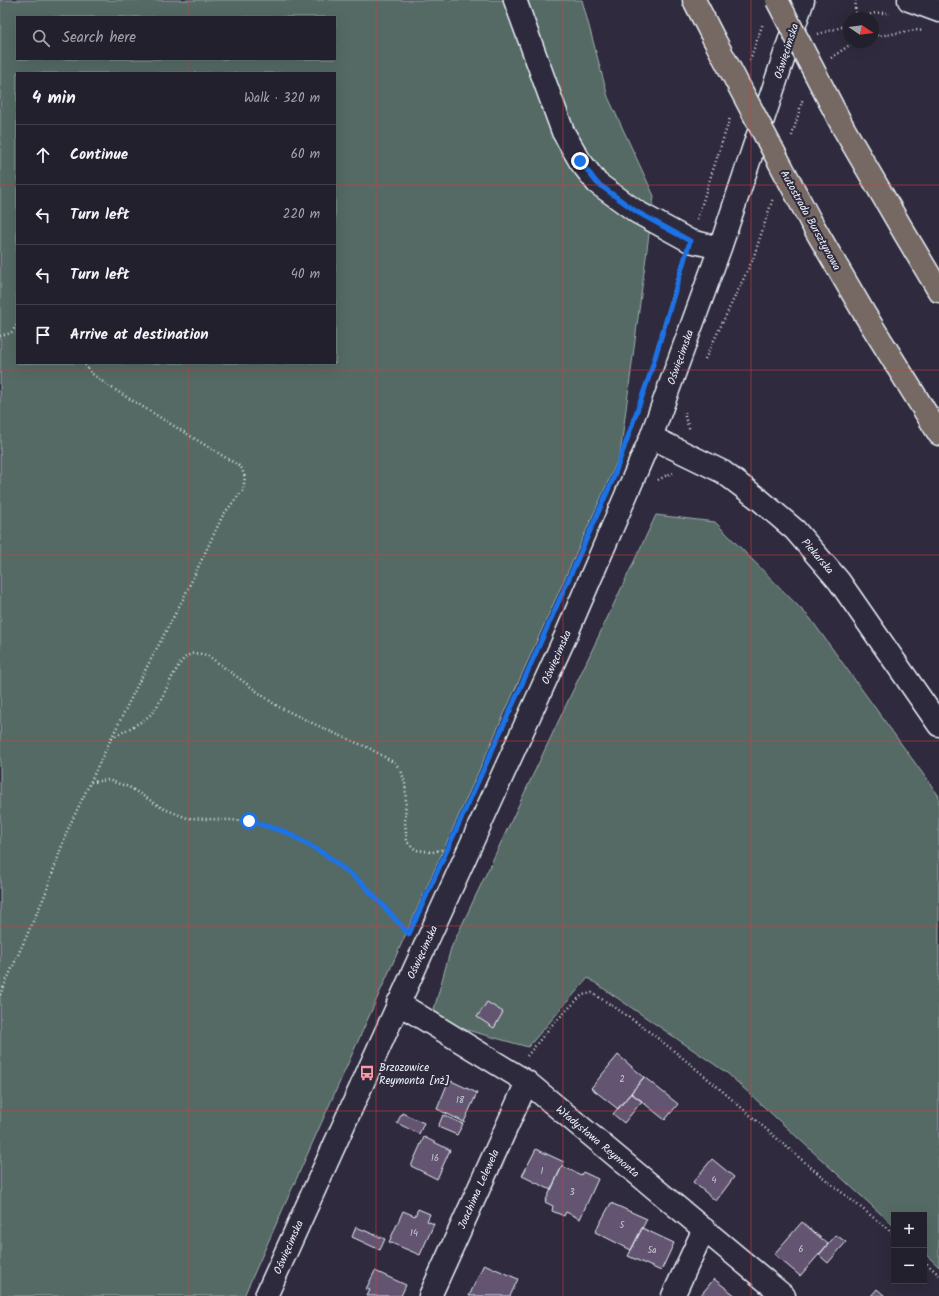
<!DOCTYPE html>
<meta charset="utf-8">
<style>
:root{--surface:#23202e;--page:#2f2d3a;--text:#f1f3f6;--muted:#a3a3aa;--line:#403e4a}
body{margin:0;font-family:Kalam,sans-serif;background:var(--page);color:var(--text)}
.controls{position:absolute;right:12px;bottom:12px;display:grid;overflow:hidden;border-radius:0px;box-shadow:0 4px 16px #0002}
.controls button{width:36px;height:36px;display:grid;place-items:center;padding:0;border:0;border-bottom:1px solid var(--line);background:var(--surface);color:var(--text);font:20px sans-serif}
.compass{position:absolute;left:843px;top:12px;width:36px;height:36px;border-radius:50%;background:var(--surface);box-shadow:0 4px 16px #0002;rotate:103deg}
.stop{position:absolute;width:12px;height:12px;margin:-9px;border:3px solid #1a73e8;border-radius:50%;background:#fff}
.stop.end{background:#1a73e8;border-color:#fff;box-shadow:0 1px 4px #0008}
.list{margin:0;padding:0;list-style:none}
h2{display:flex;justify-content:space-between;align-items:center;height:52px;margin:0;padding:0 16px;font-size:17px}
h2 small{font-size:13px;font-weight:400;color:var(--muted)}
.list li{display:grid;grid-template-columns:26px 1fr auto;gap:12px;align-items:center;box-sizing:border-box;height:60px;padding:0 16px;border-top:1px solid var(--line)}
.list b{display:block;font-size:15px;white-space:nowrap}
.list em{font-size:13px;font-style:normal;color:var(--muted)}
.icon{flex:none;width:22px;height:22px;fill:none;stroke:currentColor;stroke-width:2;stroke-linecap:round;stroke-linejoin:round}
.map{position:relative;flex:none;width:939px;height:1296px;overflow:hidden}
.search{position:absolute;background:var(--surface);box-shadow:0 4px 16px #0002;left:16px;top:16px;width:320px;height:44px;display:flex;align-items:center;gap:10px;box-sizing:border-box;padding:0 14px;border-radius:0px;color:var(--muted);font-size:15px}
.panel{position:absolute;background:var(--surface);box-shadow:0 4px 16px #0002;left:16px;top:72px;width:320px;height:292px;border-radius:0px}
.map>svg:first-child{display:block}
</style>
<div class="map">
<svg width="939" height="1296" viewBox="0 0 939 1296">
<rect width="100%" height="100%" fill="#2f2a3d"/>
<filter id="ink" filterUnits="userSpaceOnUse"><feTurbulence type="fractalNoise" baseFrequency=".025" numOctaves="2"/><feDisplacementMap in="SourceGraphic" scale="8" xChannelSelector="R" yChannelSelector="G"/><feConvolveMatrix kernelMatrix="1 2 1 2 8 2 1 2 1" color-interpolation-filters="sRGB"/></filter>
<g filter="url(#ink)">
<path fill="#546a65" stroke="#9eaeae" fill-rule="evenodd" d="M0,0H582L608,97L654,196L620,455L244,1296H0ZM17,17H335V59H17ZM17,73H335V363H17Z
M656,515L715,522L810,618L939,796V1267L924,1253V1215H894V1226L727,1073L588,978L528,1047L431,1020L451,948Z"/>
<path fill="#635571" stroke="#e8f1f8" d="M487,1002L503,1012L494,1028L477,1017Z
M618,1055L644,1077L618,1109L591,1088Z
M644,1077L678,1104L665,1120L631,1093Z
M449,1080L477,1093L464,1122L437,1109Z
M631,1093L642,1101L624,1123L613,1114Z
M402,1113L424,1123L419,1134L397,1123Z
M443,1115L463,1124L457,1135L438,1127Z
M424,1137L450,1150L437,1179L411,1166Z
M536,1149L564,1162L551,1190L522,1176Z
M712,1159L734,1177L716,1201L693,1182Z
M562,1166L581,1175L583,1172L598,1179L580,1219L566,1212L564,1216L552,1211L553,1206L545,1202Z
M611,1203L647,1219L631,1250L595,1232Z
M418,1209L430,1214L427,1221L434,1224L420,1255L389,1242L403,1211L415,1216Z
M802,1222L828,1244L800,1276L774,1254Z
M356,1227L385,1239L380,1250L352,1237Z
M642,1228L674,1243L661,1271L628,1256Z
M836,1235L846,1242L828,1263L819,1255Z
M484,1264L518,1279L510,1296H469Z
M375,1271L406,1285L401,1296H367L370,1290L366,1289Z
M714,1279L736,1296H700Z
M877,1289L885,1296H871Z"/>
<g fill="none" stroke-linecap="round" stroke-linejoin="round">
<g stroke="#e8f1f8" stroke-width="25">
<path id="minor" d="M515,0L563,132L580,161L597,183L637,212L690,241L720,248
M909,0L939,11
M651,437L723,472L760,500L795,530L839,581L939,725
M398,1003L527,1082L784,1296
M266,1296L567,633L651,437L720,248L803,0
M430,1296L527,1082
M673,1296L704,1229"/>
</g>
<g stroke="#e8f1f8" stroke-width="25">
<path id="highway" d="M694,0L714,39
M844,129L905,234L939,291
M811,222L864,313L939,434"/>
</g>
<path stroke="#e8f1f8" stroke-width="2.5" stroke-dasharray="1 3" stroke-linecap="butt" d="M856,0L855,10L857,18
M863,18C870,12 882,12 890,14
M818,34L849,25
M873,34L879,36L916,30L923,31
M831,58L854,42
M750,60L763,23
M792,136L803,98
M697,219L730,118
M0,336L11,333L17,325
M657,349L683,262
M705,359L753,259L773,198
M685,412V418L690,430
M658,480L667,475L673,473
M112,738C125,730 143,723 153,712C164,699 176,661 189,655C194,652 202,654 207,655L277,706L327,730L369,748L395,763L401,770L405,783L406,799L405,822L407,842L416,850L433,852L445,849
M91,782L108,780L129,787L162,808L187,818L249,821L286,832L326,855L363,884L407,932
M0,995L45,895L67,831L109,743L140,680L183,599L223,515L243,490L245,477L241,467L107,385L91,373L84,363
M527,1056L552,1025L582,995L592,993C663,1036 725,1094 788,1148C823,1178 859,1206 894,1234
M924,1261L939,1275"/>
<use href="#minor" stroke="#2f2a3d" stroke-width="22"/>
<use href="#highway" stroke="#766964" stroke-width="22"/>
<g stroke="#e8f1f8" stroke-width="25" stroke-linecap="butt">
<path id="highway-bridge" d="M777,0L844,129
M714,39L811,222"/>
</g>
<use href="#highway-bridge" stroke="#766964" stroke-width="22"/>
</g>
</g>
<g fill="none" stroke-linecap="round" stroke-linejoin="round" filter="url(#ink)">
<path stroke="#1a73e8" stroke-width="5" d="M249,821L286,832L326,855L363,884L409,934L518,693L613,479L650,374L690,241L637,212L597,183L580,161"/>
</g>
<path fill="none" stroke="#d83c3d" stroke-width="1" stroke-opacity="0.55" d="M188,0V17M376,0V1296M563,0V1296M751,0V1296M188,59V73M0,185H17M335,185H939M188,363V1296M0,370H939M0,555H939M0,741H939M0,926H939M0,1111H939"/>
<defs>
<g id="bus-bare" transform="scale(1.2)"><path d="M-5-6H5V4H4V6H2V4H-2V6H-4V4H-5ZM-3.5-4V0h7V-4ZM-3.5 1.2v1.5H-2V1.2ZM2 1.2v1.5H3.5V1.2Z" fill="#ff9aa2" stroke="#2f2a3d" stroke-width="2.5" paint-order="stroke"/></g>
</defs>
<g fill-rule="evenodd">
<use href="#bus-bare" x="367" y="1073"/>
</g>
<g text-anchor="middle" stroke-width="4" stroke-linejoin="round" paint-order="stroke">
<g font-size="9" fill="#c7cad6">
<text x="622" y="1082">2</text>
<text x="460" y="1103">18</text>
<text x="435" y="1161">16</text>
<text x="542" y="1174">1</text>
<text x="714" y="1183">4</text>
<text x="572" y="1195">3</text>
<text x="622" y="1228">5</text>
<text x="414" y="1236">14</text>
<text x="801" y="1252">6</text>
<text x="652" y="1253">5a</text>
</g>
<g font-size="11" fill="#e8f1f8" stroke="#2f2a3d">
<text transform="translate(786 51) rotate(-72)" y="4">Oświęcimska</text>
<text transform="translate(811 220) rotate(61)" y="4">Autostrada Bursztynowa</text>
<text transform="translate(680 357) rotate(-70)" y="4">Oświęcimska</text>
<text transform="translate(818 556) rotate(49)" y="4">Piekarska</text>
<text transform="translate(556 657) rotate(-66)" y="4">Oświęcimska</text>
<text transform="translate(422 952) rotate(-65)" y="4">Oświęcimska</text>
<text transform="translate(598 1141) rotate(40)" y="4">Władysława Reymonta</text>
<text transform="translate(478 1189) rotate(-66)" y="4">Joachima Lelewela</text>
<text transform="translate(288 1247) rotate(-66)" y="4">Oświęcimska</text>
</g>
<g font-size="11" fill="#e8f1f8" stroke="#2f2a3d" text-anchor="start">
<text x="379" y="1071">Brzozowice<tspan x="379" dy="13">Reymonta [nż]</tspan></text>
</g>
</g>
</svg>
<div class="controls">
<button>+</button>
<button>−</button>
</div>
<svg class="compass" viewBox="-18 -18 36 36"><path d="M0-13l5 13h-10z" fill="#e53935"/><path d="M0 13l5-13h-10z" fill="#a3a3aa"/></svg>
<div class="stop" style="left:249px;top:821px"></div>
<div class="stop end" style="left:580px;top:161px"></div>
<div class="search"><svg class="icon" aria-label="search" viewBox="0 0 24 24"><circle cx="10" cy="10" r="6"/><path d="M15 15l6 6"/></svg>Search here</div>
<section class="panel">
<h2>4 min<small>Walk · 320 m</small></h2>
<ul class="list">
<li><svg class="icon" aria-label="ahead" viewBox="0 0 24 24"><path d="M12 20V5M6 11l6-6 6 6"/></svg><div><b>Continue</b></div><em>60 m</em></li>
<li><svg class="icon" aria-label="left" viewBox="0 0 24 24"><path d="M17 20v-9H6M10 6l-5 5 5 5"/></svg><div><b>Turn left</b></div><em>220 m</em></li>
<li><svg class="icon" aria-label="left" viewBox="0 0 24 24"><path d="M17 20v-9H6M10 6l-5 5 5 5"/></svg><div><b>Turn left</b></div><em>40 m</em></li>
<li><svg class="icon" aria-label="arrive" viewBox="0 0 24 24"><path d="M6 21V4h12l-3 4 3 4H6"/></svg><div><b>Arrive at destination</b></div></li>
</ul>
</section>
</div>
